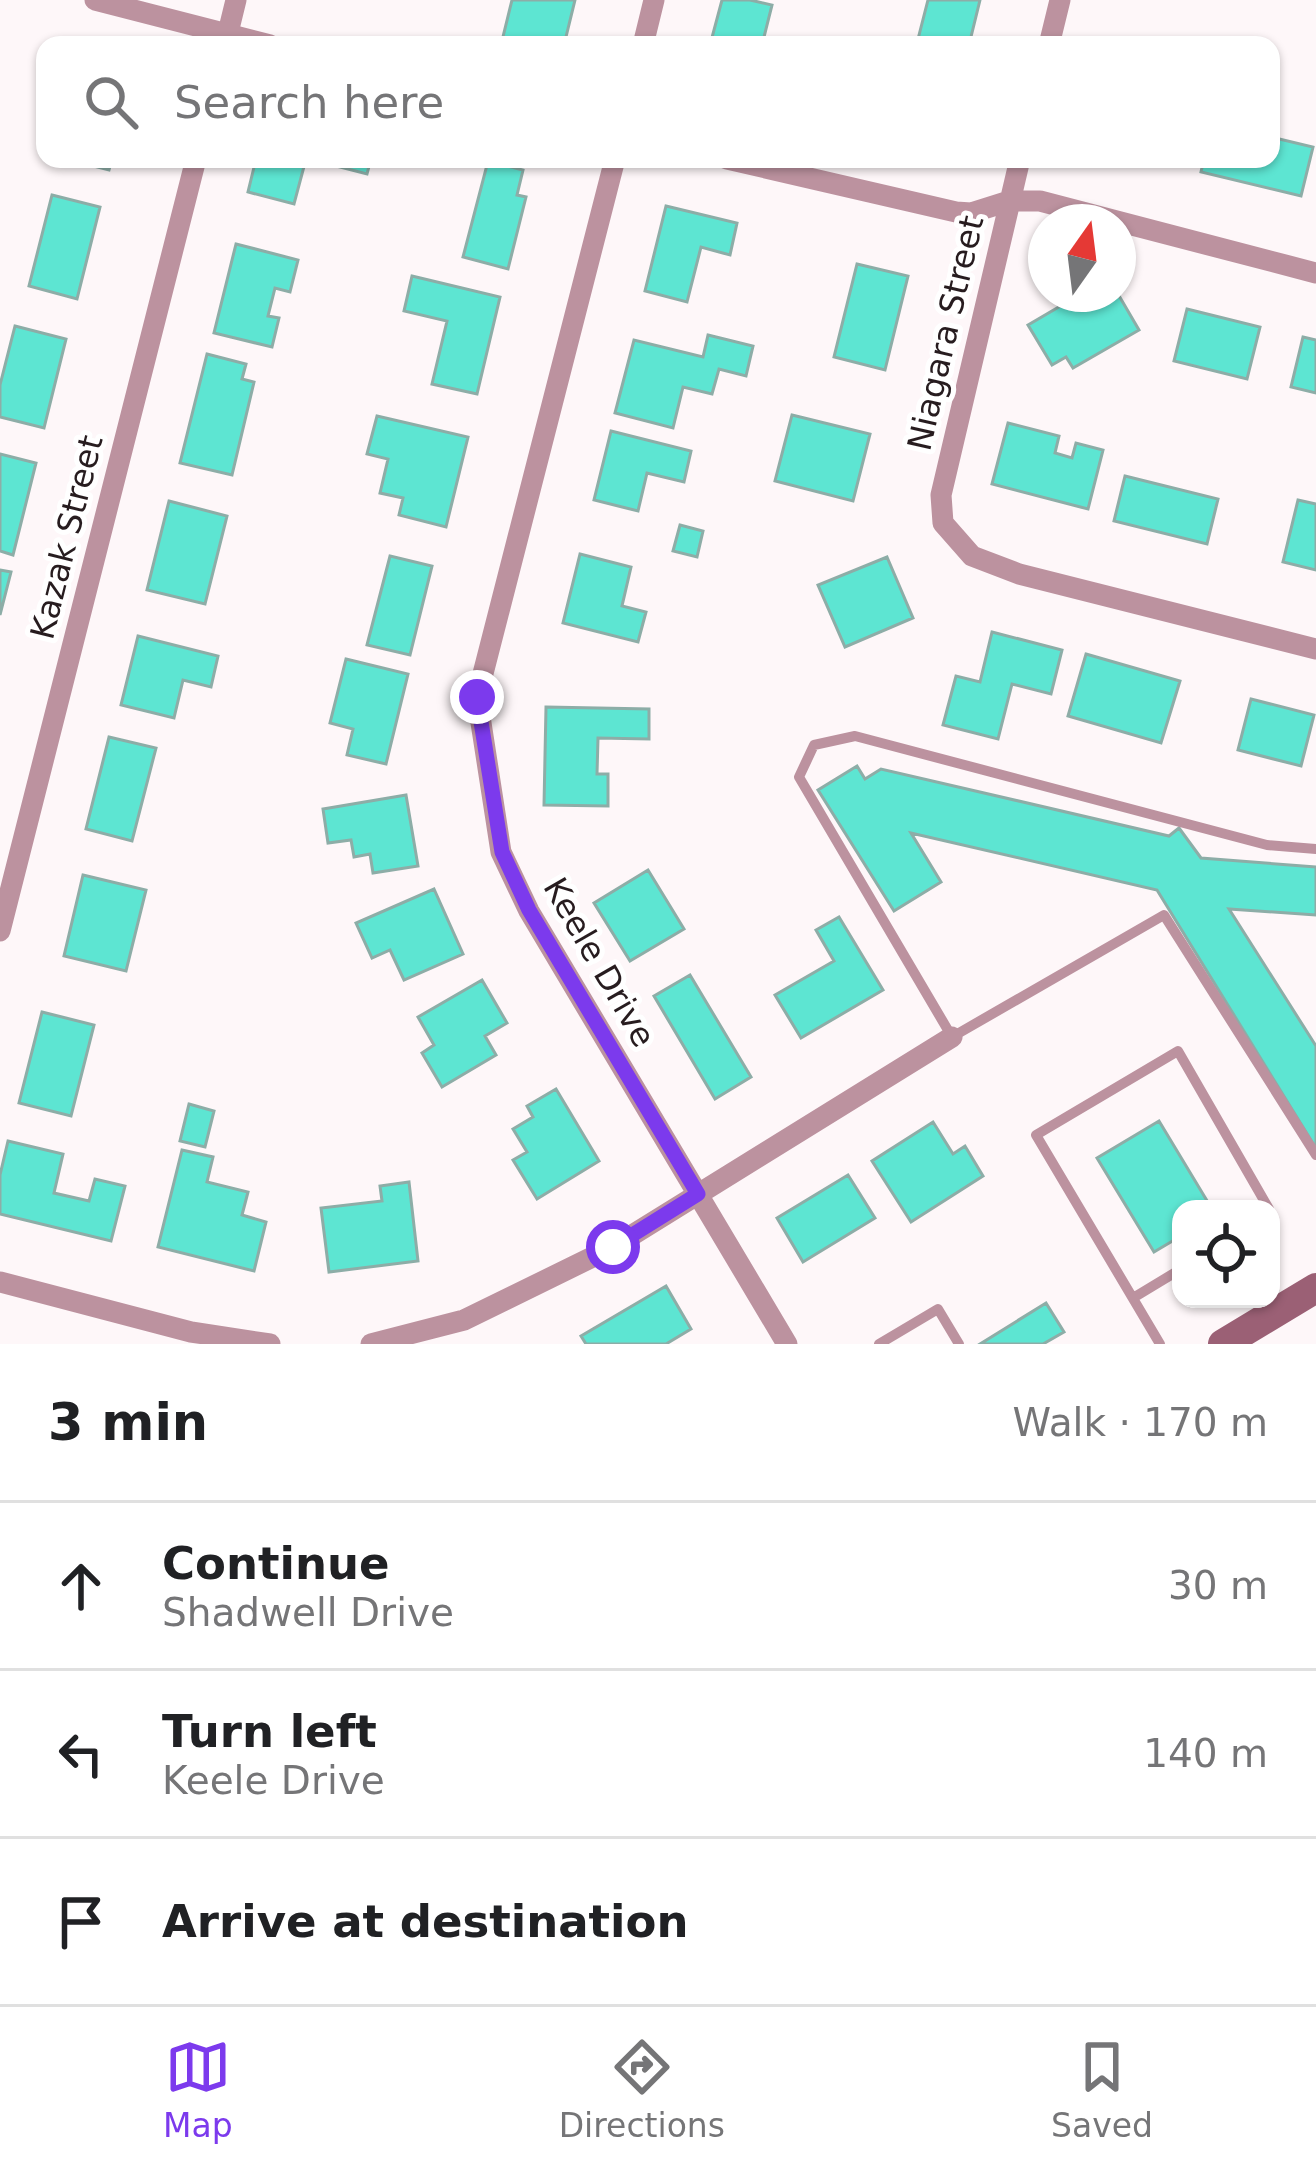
<!DOCTYPE html>
<meta charset="utf-8">
<style>
:root{--surface:#fff;--page:#f2f2f2;--text:#202124;--muted:#757577;--line:#e0e0e0;--accent:#7c3aed}
body{margin:0;font-family:"DejaVu Sans",sans-serif;background:var(--page);color:var(--text)}
.controls{position:absolute;right:36px;bottom:36px;display:grid;overflow:hidden;border-radius:24px;box-shadow:0 3px 9px #0004}
.controls button{width:108px;height:108px;display:grid;place-items:center;padding:0;border:0;border-bottom:3px solid var(--line);background:var(--surface);color:var(--text);font:60px sans-serif}
.compass{position:absolute;left:1028px;top:204px;width:108px;height:108px;border-radius:50%;background:var(--surface);box-shadow:0 3px 9px #0004;rotate:14deg}
.stop{position:absolute;width:36px;height:36px;margin:-27px;border:9px solid #7c3aed;border-radius:50%;background:#fff}
.stop.end{background:#7c3aed;border-color:#fff;box-shadow:0 3px 12px #0008}
.list{margin:0;padding:0;list-style:none}
h2{display:flex;justify-content:space-between;align-items:center;height:156px;margin:0;padding:0 48px;font-size:51px}
h2 small{font-size:39px;font-weight:400;color:var(--muted)}
.list li{display:grid;grid-template-columns:78px 1fr auto;gap:36px;align-items:center;box-sizing:border-box;height:168px;padding:0 48px;border-top:3px solid var(--line)}
.list b{display:block;font-size:45px;white-space:nowrap}
.list p{margin:0;font-size:39px;white-space:nowrap;color:var(--muted)}
.list em{font-size:39px;font-style:normal;color:var(--muted)}
.icon{flex:none;width:66px;height:66px;fill:none;stroke:currentColor;stroke-width:2;stroke-linecap:round;stroke-linejoin:round}
.map{position:relative;flex:none;width:1316px;height:1344px;overflow:hidden}
.search{position:absolute;background:var(--surface);box-shadow:0 3px 9px #0004;left:36px;right:36px;top:36px;height:132px;display:flex;align-items:center;gap:30px;box-sizing:border-box;padding:0 42px;border-radius:24px;color:var(--muted);font-size:45px}
.sheet{height:660px;background:var(--surface)}
nav{display:flex;justify-content:space-around;align-items:center;box-sizing:border-box;height:168px;border-top:3px solid var(--line);background:var(--surface);font-size:33px;color:var(--muted)}
nav a{display:grid;justify-items:center;gap:6px}
nav .on{color:var(--accent)}
.map>svg:first-child{display:block}
</style>
<div class="map">
<svg width="1316" height="1344" viewBox="0 0 1316 1344">
<rect width="100%" height="100%" fill="#fef7f9"/>
<path fill="#5de5d2" stroke="#8dada7" stroke-width="3" d="M512,0H575L564,45H501Z
M722,0H750L772,5L762,45H710Z
M928,0H980L969,45L917,43Z
M1271,137L1313,147L1301,196L1201,172L1204,159H1271Z
M66,159H112L109,170Z
M256,159H306L294,204L248,192Z
M309,159H371L367,174Z
M488,161L523,170L517,195L526,197L508,269L463,257Z
M52,195L100,207L77,299L29,286Z
M666,206L737,223L730,255L701,247L687,302L645,291Z
M236,244L298,260L290,292L275,288L268,316L279,318L272,347L214,333Z
M857,264L908,276L885,370L834,357Z
M412,276L500,297L477,394L432,384L447,321L404,311Z
M1081,294H1118L1139,330L1073,368L1066,357L1052,365L1028,325Z
M1187,309L1260,327L1247,379L1174,361Z
M15,326L66,339L44,428L0,417V385Z
M708,335L753,346L746,376L719,369L712,394L683,387L673,428L615,413L634,340L703,357Z
M1303,337L1316,340V393L1291,387Z
M207,354L246,364L242,379L254,382L232,475L180,463Z
M792,415L870,434L853,501L775,481Z
M377,416L468,437L446,527L399,515L403,498L380,493L388,459L367,454Z
M1008,423L1059,436L1055,453L1072,458L1076,443L1103,450L1088,509L992,484Z
M611,431L691,451L684,482L647,473L638,511L594,500Z
M0,454L36,463L13,555L0,551Z
M1125,476L1218,499L1207,544L1114,521Z
M1298,500L1316,504V570L1283,562Z
M169,501L227,516L205,604L147,590Z
M680,525L703,531L697,557L673,551Z
M580,554L631,567L622,606L646,612L638,642L563,623Z
M390,556L432,566L410,655L367,645Z
M887,557L913,618L845,647L818,585Z
M0,570L11,572L0,615Z
M992,632L1062,650L1051,694L1012,684L998,739L943,725L956,676L980,682Z
M138,636L218,656L211,687L183,680L174,718L121,705Z
M1086,654L1180,681L1161,743L1068,716Z
M346,659L408,674L386,764L347,755L353,729L330,723Z
M1251,699L1314,715L1301,766L1238,750Z
M546,707L649,709V739L598,738L597,774H608V806L544,805Z
M109,737L156,748L132,841L86,829Z
M857,766L865,779L881,769L1169,836L1179,828L1201,858L1316,867V915L1229,909L1316,1046V1144L1314,1145L1157,890L911,833L941,882L894,911L818,790Z
M406,795L418,866L373,873L370,854L354,857L351,840L328,843L323,809Z
M648,870L684,929L630,961L594,903Z
M83,875L146,890L126,971L64,956Z
M434,889L463,954L404,980L390,950L372,958L356,923Z
M839,917L883,990L801,1038L775,995L834,961L816,930Z
M690,975L751,1077L715,1099L654,996Z
M482,980L507,1023L485,1036L496,1055L442,1087L422,1053L434,1045L418,1017Z
M42,1012L94,1025L71,1116L19,1103Z
M556,1089L599,1161L537,1199L513,1160L527,1152L513,1129L533,1117L527,1106Z
M189,1104L214,1111L205,1147L180,1141Z
M1159,1121L1212,1209H1181V1236L1154,1252L1097,1158Z
M933,1122L953,1154L965,1146L983,1176L911,1222L872,1161Z
M8,1141L63,1154L54,1193L89,1201L95,1179L125,1186L111,1241L0,1214V1175Z
M182,1150L213,1157L207,1182L248,1192L242,1215L266,1222L254,1271L158,1247Z
M848,1175L875,1218L803,1262L777,1218Z
M409,1182L418,1261L329,1272L321,1208L382,1201L380,1186Z
M666,1286L691,1329L666,1344H586L581,1336Z
M1046,1303L1064,1332L1043,1344H980Z"/>
<g fill="none" stroke-linecap="round" stroke-linejoin="round">
<path stroke="#bc929f" stroke-width="10" d="M1316,849L1267,845L855,736L814,745L799,777L952,1037L1164,915L1316,1155
M1133,1298L1181,1269
M879,1344L938,1309L959,1344
M1160,1344L1036,1135L1178,1051L1269,1209"/>
<path stroke="#bc929f" stroke-width="21" d="M95,0L270,45
M225,45L236,0
M643,45L654,0
M1049,45L1060,0
M615,159L477,697L501,852L529,911L787,1344
M727,159L956,212L971,213L1009,201H1040L1316,273
M1020,159L941,495L943,523L972,556L1019,574L1316,649
M0,931L196,159
M0,1282L191,1332L270,1344
M371,1344L464,1320L613,1247L952,1037"/>
<path stroke="#9b6075" stroke-width="30" d="M1223,1344L1316,1288"/>
</g>
<g fill="none" stroke-linecap="round" stroke-linejoin="round">
<path stroke="#7c3aed" stroke-width="15" d="M477,697L502,852L529,910L698,1194L613,1247"/>
</g>
<g text-anchor="middle" stroke-width="10" stroke-linejoin="round" paint-order="stroke">
<g font-size="33" fill="#271c1f" stroke="#fff">
<text transform="translate(945 333) rotate(-77)" y="12">Niagara Street</text>
<text transform="translate(66 537) rotate(-76)" y="12">Kazak Street</text>
<text transform="translate(600 962) rotate(60)" y="12">Keele Drive</text>
</g>
</g>
</svg>
<div class="controls">
<button><svg class="icon" aria-label="locate" viewBox="0 0 24 24"><circle cx="12" cy="12" r="6"/><path d="M12 2v4M12 18v4M2 12h4M18 12h4"/></svg></button>
</div>
<svg class="compass" viewBox="-18 -18 36 36"><path d="M0-13l5 13h-10z" fill="#e53935"/><path d="M0 13l5-13h-10z" fill="#757577"/></svg>
<div class="stop" style="left:613px;top:1247px"></div>
<div class="stop end" style="left:477px;top:697px"></div>
<div class="search"><svg class="icon" aria-label="search" viewBox="0 0 24 24"><circle cx="10" cy="10" r="6"/><path d="M15 15l6 6"/></svg>Search here</div>
</div>
<section class="sheet">
<h2>3 min<small>Walk · 170 m</small></h2>
<ul class="list">
<li><svg class="icon" aria-label="ahead" viewBox="0 0 24 24"><path d="M12 20V5M6 11l6-6 6 6"/></svg><div><b>Continue</b><p>Shadwell Drive</p></div><em>30 m</em></li>
<li><svg class="icon" aria-label="left" viewBox="0 0 24 24"><path d="M17 20v-9H6M10 6l-5 5 5 5"/></svg><div><b>Turn left</b><p>Keele Drive</p></div><em>140 m</em></li>
<li><svg class="icon" aria-label="arrive" viewBox="0 0 24 24"><path d="M6 21V4h12l-3 4 3 4H6"/></svg><div><b>Arrive at destination</b></div></li>
</ul>
</section>
<nav>
<a class="on"><svg class="icon" aria-label="map" viewBox="0 0 24 24"><path d="M3 6l6-2 6 2 6-2v14l-6 2-6-2-6 2zM9 4v14M15 6v14"/></svg>Map</a>
<a><svg class="icon" aria-label="directions" viewBox="0 0 24 24"><path d="M12 3l9 9-9 9-9-9zM9 14v-3h6M13 9l2 2-2 2"/></svg>Directions</a>
<a><svg class="icon" aria-label="saved" viewBox="0 0 24 24"><path d="M7 4h10v16l-5-4-5 4z"/></svg>Saved</a>
</nav>
